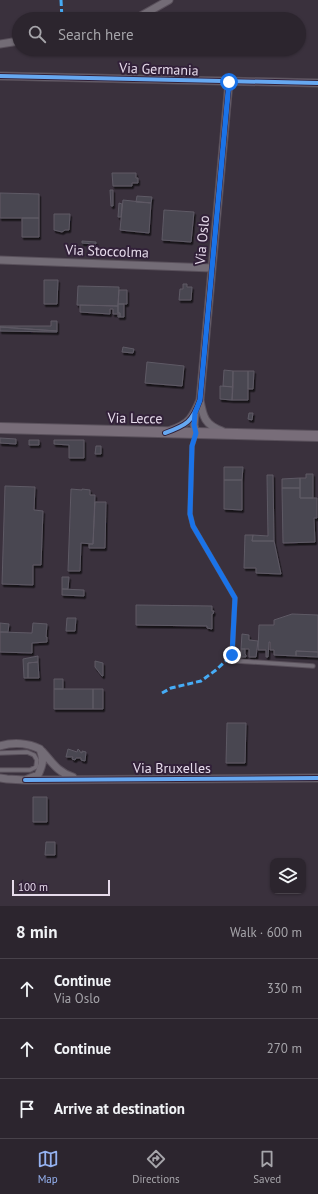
<!DOCTYPE html>
<meta charset="utf-8">
<style>
:root{--surface:#2c252e;--page:#38313a;--text:#f1f3f6;--muted:#a6a5aa;--line:#48424a;--accent:#95b2f1}
body{margin:0;font-family:"PT Sans",sans-serif;background:var(--page);color:var(--text)}
.controls{position:absolute;right:12px;bottom:12px;display:grid;overflow:hidden;border-radius:8px;box-shadow:0 1px 3px #0004}
.controls button{width:36px;height:36px;display:grid;place-items:center;padding:0;border:0;border-bottom:1px solid var(--line);background:var(--surface);color:var(--text);font:20px sans-serif}
.scale{position:absolute;left:12px;bottom:10px;width:98px;box-sizing:border-box;padding-left:4px;border:2px solid #e6dbeb;border-top:0;font-size:11px;line-height:14px;white-space:nowrap;color:#e6dbeb;-webkit-text-stroke:3px #322139;paint-order:stroke}
.stop{position:absolute;width:12px;height:12px;margin:-9px;border:3px solid #1a73e8;border-radius:50%;background:#fff}
.stop.end{background:#1a73e8;border-color:#fff;box-shadow:0 1px 4px #0008}
.list{margin:0;padding:0;list-style:none}
h2{display:flex;justify-content:space-between;align-items:center;height:52px;margin:0;padding:0 16px;font-size:17px}
h2 small{font-size:13px;font-weight:400;color:var(--muted)}
.list li{display:grid;grid-template-columns:26px 1fr auto;gap:12px;align-items:center;box-sizing:border-box;height:60px;padding:0 16px;border-top:1px solid var(--line)}
.list b{display:block;font-size:15px;white-space:nowrap}
.list p{margin:0;font-size:13px;white-space:nowrap;color:var(--muted)}
.list em{font-size:13px;font-style:normal;color:var(--muted)}
.icon{flex:none;width:22px;height:22px;fill:none;stroke:currentColor;stroke-width:2;stroke-linecap:round;stroke-linejoin:round}
.map{position:relative;flex:none;width:318px;height:906px;overflow:hidden}
.search{position:absolute;background:var(--surface);box-shadow:0 1px 3px #0004;left:12px;right:12px;top:12px;height:44px;display:flex;align-items:center;gap:10px;box-sizing:border-box;padding:0 14px;border-radius:22px;color:var(--muted);font-size:15px}
.sheet{height:232px;background:var(--surface)}
nav{display:flex;justify-content:space-around;align-items:center;box-sizing:border-box;height:56px;border-top:1px solid var(--line);background:var(--surface);font-size:11px;color:var(--muted)}
nav a{display:grid;justify-items:center;gap:2px}
nav .on{color:var(--accent)}
.map>svg:first-child{display:block}
</style>
<div class="map">
<svg width="318" height="906" viewBox="0 0 318 906">
<defs>
<filter id="shadow"><feDropShadow dx="1.5" dy="2.5" stdDeviation="0" flood-color="#0009"/></filter>
</defs>
<rect width="100%" height="100%" fill="#3a313d"/>
<path fill="#4a4651" stroke="#5e5a65" filter="url(#shadow)" d="M112,173H136V178H138V183H132V186H113Z
M110,190H113V206H111Z
M0,193L39,194V218H0Z
M137,196L152,197L151,203L136,202Z
M123,200L151,203L149,233L120,230Z
M119,203L122,204L121,217H118Z
M164,210L194,212L191,242L162,240Z
M54,214H70L69,230H65L62,232L54,230Z
M22,218H39V237H22Z
M82,241L96,242V244L82,243Z
M44,280H58L57,304H44Z
M183,284H187V287H192L191,300H179L180,289H183Z
M78,286L119,287L118,306L77,305Z
M119,290H127V304H118Z
M118,304H124V317H120V313H118Z
M80,305L118,306V313H120V317H118V314H113V309H110V314L80,312Z
M51,321H57V331L0,327V326H51Z
M0,327L57,331V332L0,331Z
M123,347L134,349L133,353L122,352Z
M147,362L184,366L182,386L145,383Z
M224,370L233,371V387L223,386Z
M233,371H248V400H232Z
M248,371H254L253,389H248Z
M220,386L233,387L232,400L220,399Z
M249,413H253L252,420L248,419Z
M0,438L16,439V444L0,443Z
M29,440H39V445H29Z
M54,440H84V458H69V445L54,444Z
M96,446H101V454H95Z
M224,467H243L242,480H224Z
M306,474H313V498H300V478H306Z
M267,475H273L274,541H252L253,535L268,536Z
M300,478V488H282V479Z
M224,480H242V510L224,509Z
M5,486L35,487L34,510L43,511L41,565H33V585L2,584Z
M282,488H300V498H317V518H314L315,542L283,543Z
M71,489L82,490V489L90,490V495H95L93,544L81,543L80,571H68Z
M95,502H106L105,548H89V544H93Z
M245,535H253L252,541H274L281,574L256,573V568H244Z
M62,577H69L68,589H62Z
M62,589L84,590V596L62,595Z
M136,605L212,606V611H214L213,614H212V629L207,628V626L136,625Z
M292,614L318,615V652L296,651V656L274,655V650H270V642H269L268,657H266V650H258L259,625H274V620Z
M67,618H76L75,631H66Z
M0,623L9,624L8,632H0Z
M33,623L47,624L46,637H47V642L32,643V653L0,652V632L32,633Z
M242,634L249,635V640L258,641L256,657H249V649H241Z
M241,649H245V654L246,655V657H241Z
M296,651L318,652V657L296,656Z
M38,656V662L28,663V678H24L23,659Z
M95,661L103,663V676H102L95,667Z
M38,662L39,678H28V663Z
M54,679H63V689H54Z
M54,689H93V709H54Z
M93,689H103V709H93Z
M227,723H246L245,763H226Z
M68,749L77,752L78,749L80,751V752L82,753V751L86,752L85,761L81,760V758H76L75,760L72,759L73,757H66Z
M33,797H47V822H33Z
M46,842H55V855H45Z"/>
<g fill="none" stroke-linecap="round" stroke-linejoin="round">
<g stroke="#59505b" stroke-width="5.5">
<path id="service" d="M196,434L192,446L190,514L193,526L235,598L232,655L237,661L313,666
M0,753L27,752L34,755L37,760L36,767L30,770H0"/>
</g>
<g stroke="#59505b" stroke-width="9">
<path id="minor" d="M131,19L139,17L169,0
M0,44L19,41
M0,76L318,83
M0,260L212,268
M200,400C203,417 205,425 222,431
M195,413L194,425L196,433
M171,430C189,424 193,417 200,400L229,82
M0,746C13,742 28,743 40,749C44,760 43,764 38,775L25,780L7,779L0,778
M42,751C52,762 57,772 73,777
M25,780L318,778"/>
</g>
<g stroke="#59505b" stroke-width="12">
<path id="secondary" d="M0,428L318,436"/>
</g>
<use href="#service" stroke="#736c76" stroke-width="3.5"/>
<use href="#minor" stroke="#736c76" stroke-width="7"/>
<use href="#secondary" stroke="#786d79" stroke-width="10"/>
<path stroke="#46acf6" stroke-width="3" stroke-dasharray="6 3" stroke-linecap="butt" d="M61,0L62,19
M162,693L171,688L201,681L216,670L232,655"/>
<g stroke="#322139" stroke-width="6">
<path id="cycleway" d="M0,76L318,83
M165,433C187,425 192,422 200,400L229,82
M25,780L318,778"/>
</g>
<use href="#cycleway" stroke="#66a8f1" stroke-width="4"/>
</g>
<g fill="none" stroke-linecap="round" stroke-linejoin="round">
<path stroke="#1a73e8" stroke-width="5" d="M229,82L200,400L195,413L194,425L196,433L192,446L190,514L193,526L235,598L232,655"/>
</g>
<g text-anchor="middle" stroke-width="4" stroke-linejoin="round" paint-order="stroke">
<g font-size="14" fill="#e6dbeb" stroke="#322139">
<text transform="translate(159 69) rotate(2)" y="5">Via Germania</text>
<text transform="translate(202 240) rotate(-85)" y="5">Via Oslo</text>
<text transform="translate(107 251) rotate(2)" y="5">Via Stoccolma</text>
<text transform="translate(135 418) rotate(1)" y="5">Via Lecce</text>
<text x="172" y="773">Via Bruxelles</text>
</g>
</g>
</svg>
<div class="controls">
<button><svg class="icon" aria-label="layers" viewBox="0 0 24 24"><path d="M12 4l9 5-9 5-9-5zM3 14l9 5 9-5"/></svg></button>
</div>
<div class="scale">100 m</div>
<div class="stop" style="left:229px;top:82px"></div>
<div class="stop end" style="left:232px;top:655px"></div>
<div class="search"><svg class="icon" aria-label="search" viewBox="0 0 24 24"><circle cx="10" cy="10" r="6"/><path d="M15 15l6 6"/></svg>Search here</div>
</div>
<section class="sheet">
<h2>8 min<small>Walk · 600 m</small></h2>
<ul class="list">
<li><svg class="icon" aria-label="ahead" viewBox="0 0 24 24"><path d="M12 20V5M6 11l6-6 6 6"/></svg><div><b>Continue</b><p>Via Oslo</p></div><em>330 m</em></li>
<li><svg class="icon" aria-label="ahead" viewBox="0 0 24 24"><path d="M12 20V5M6 11l6-6 6 6"/></svg><div><b>Continue</b></div><em>270 m</em></li>
<li><svg class="icon" aria-label="arrive" viewBox="0 0 24 24"><path d="M6 21V4h12l-3 4 3 4H6"/></svg><div><b>Arrive at destination</b></div></li>
</ul>
</section>
<nav>
<a class="on"><svg class="icon" aria-label="map" viewBox="0 0 24 24"><path d="M3 6l6-2 6 2 6-2v14l-6 2-6-2-6 2zM9 4v14M15 6v14"/></svg>Map</a>
<a><svg class="icon" aria-label="directions" viewBox="0 0 24 24"><path d="M12 3l9 9-9 9-9-9zM9 14v-3h6M13 9l2 2-2 2"/></svg>Directions</a>
<a><svg class="icon" aria-label="saved" viewBox="0 0 24 24"><path d="M7 4h10v16l-5-4-5 4z"/></svg>Saved</a>
</nav>
